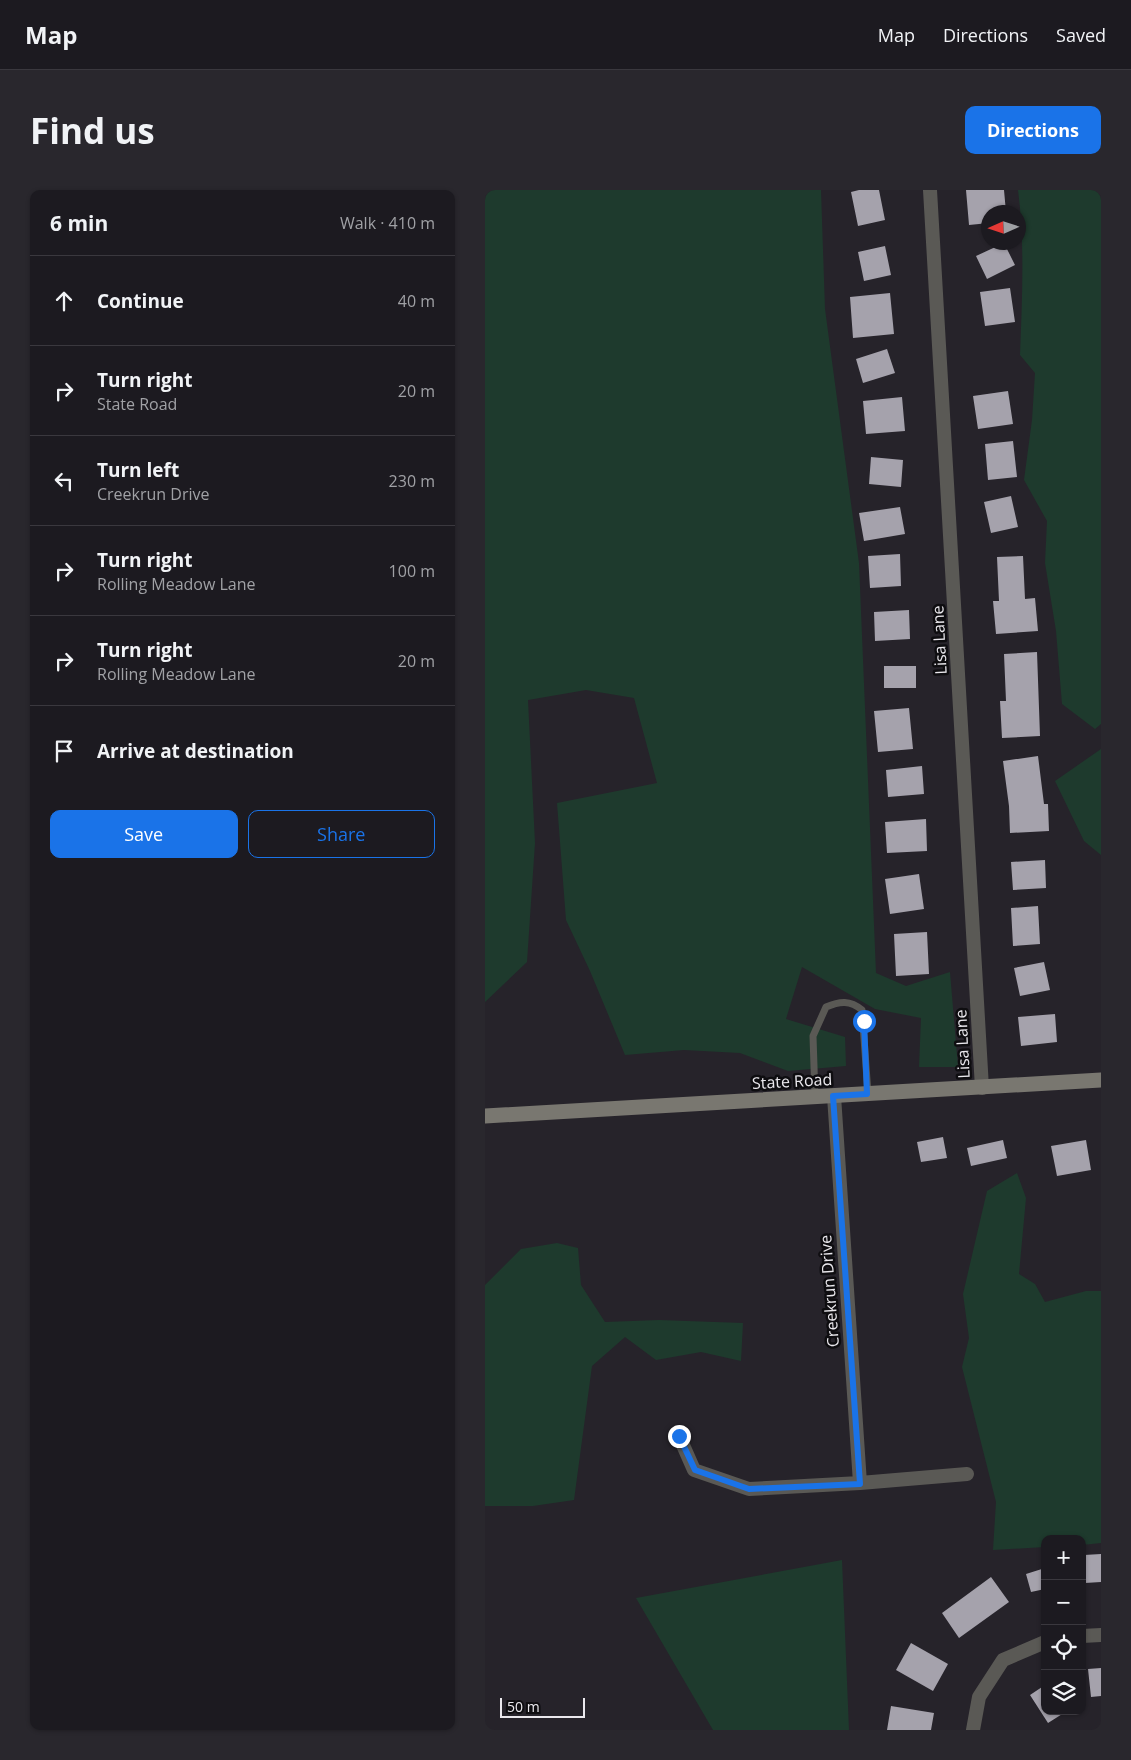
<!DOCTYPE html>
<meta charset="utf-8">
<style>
:root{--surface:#1c1a20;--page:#29272d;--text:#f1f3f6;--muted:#a0a1a5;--line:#3a383e;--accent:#1a73e8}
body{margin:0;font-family:"Open Sans",sans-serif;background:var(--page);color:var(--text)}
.controls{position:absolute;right:15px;bottom:15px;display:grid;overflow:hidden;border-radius:10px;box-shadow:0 1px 4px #0004}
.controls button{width:45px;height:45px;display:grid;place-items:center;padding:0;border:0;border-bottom:1px solid var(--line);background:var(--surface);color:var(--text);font:25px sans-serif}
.compass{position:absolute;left:496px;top:15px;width:45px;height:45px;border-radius:50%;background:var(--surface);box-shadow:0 1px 4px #0004;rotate:267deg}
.scale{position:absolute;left:15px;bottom:12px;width:85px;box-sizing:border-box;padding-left:5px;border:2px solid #eae8ed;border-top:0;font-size:14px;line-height:18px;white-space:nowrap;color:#eae8ed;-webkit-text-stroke:4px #0e0d10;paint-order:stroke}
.stop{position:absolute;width:15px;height:15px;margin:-11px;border:4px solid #1a73e8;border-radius:50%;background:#fff}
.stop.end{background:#1a73e8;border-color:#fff;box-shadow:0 1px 5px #0008}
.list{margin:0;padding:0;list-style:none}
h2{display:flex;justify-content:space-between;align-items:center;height:65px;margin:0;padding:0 20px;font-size:21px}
h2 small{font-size:16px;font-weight:400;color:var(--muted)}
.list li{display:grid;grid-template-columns:32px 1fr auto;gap:15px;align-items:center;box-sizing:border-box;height:90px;padding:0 20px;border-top:1px solid var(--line)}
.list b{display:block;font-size:19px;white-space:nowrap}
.list p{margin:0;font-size:16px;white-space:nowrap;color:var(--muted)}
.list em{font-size:16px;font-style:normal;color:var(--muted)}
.actions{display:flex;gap:10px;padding:15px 20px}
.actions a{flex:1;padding:11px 0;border:1px solid var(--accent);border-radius:10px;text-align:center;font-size:18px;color:var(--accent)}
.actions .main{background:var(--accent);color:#fff}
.icon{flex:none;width:28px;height:28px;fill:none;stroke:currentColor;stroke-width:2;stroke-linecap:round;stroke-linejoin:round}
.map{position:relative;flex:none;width:616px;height:1540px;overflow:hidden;border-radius:10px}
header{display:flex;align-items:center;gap:30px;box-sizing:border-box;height:70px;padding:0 25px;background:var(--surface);border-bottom:1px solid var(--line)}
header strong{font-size:24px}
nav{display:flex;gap:28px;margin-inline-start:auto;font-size:18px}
.intro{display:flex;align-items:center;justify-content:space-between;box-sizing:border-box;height:120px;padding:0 30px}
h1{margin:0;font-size:35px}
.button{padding:12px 22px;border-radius:10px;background:var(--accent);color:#fff;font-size:18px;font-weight:700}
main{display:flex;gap:30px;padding:0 30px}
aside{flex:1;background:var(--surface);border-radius:10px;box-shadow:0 1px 4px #0004}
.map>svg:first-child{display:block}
</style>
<header>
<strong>Map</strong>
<nav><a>Map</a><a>Directions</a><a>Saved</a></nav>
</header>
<div class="intro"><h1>Find us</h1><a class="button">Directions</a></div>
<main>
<aside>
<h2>6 min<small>Walk · 410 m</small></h2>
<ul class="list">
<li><svg class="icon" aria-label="ahead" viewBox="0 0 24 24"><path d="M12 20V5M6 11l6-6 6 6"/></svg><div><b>Continue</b></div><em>40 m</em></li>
<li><svg class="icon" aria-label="right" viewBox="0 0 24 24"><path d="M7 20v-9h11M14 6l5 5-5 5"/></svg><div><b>Turn right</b><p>State Road</p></div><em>20 m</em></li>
<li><svg class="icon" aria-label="left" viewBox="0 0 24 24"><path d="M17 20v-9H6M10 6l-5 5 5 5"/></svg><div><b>Turn left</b><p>Creekrun Drive</p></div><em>230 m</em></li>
<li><svg class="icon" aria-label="right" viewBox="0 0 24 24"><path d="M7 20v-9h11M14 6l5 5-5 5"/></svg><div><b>Turn right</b><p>Rolling Meadow Lane</p></div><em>100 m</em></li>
<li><svg class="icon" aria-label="right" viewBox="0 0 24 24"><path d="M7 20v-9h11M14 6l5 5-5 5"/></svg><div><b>Turn right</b><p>Rolling Meadow Lane</p></div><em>20 m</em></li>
<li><svg class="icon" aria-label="arrive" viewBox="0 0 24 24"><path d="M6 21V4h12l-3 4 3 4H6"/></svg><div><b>Arrive at destination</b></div></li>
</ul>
<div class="actions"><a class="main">Save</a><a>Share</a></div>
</aside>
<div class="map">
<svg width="616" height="1540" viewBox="0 0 616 1540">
<rect width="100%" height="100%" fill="#26232a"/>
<path fill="#1e3a2d" d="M0,0H336L340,119L374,373L391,783L421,796L465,782L473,877H434L436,828L390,819L317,777L301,829L360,847L361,876L303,881L255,863L199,860L140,865L105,781L81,730L72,613L172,593L149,508L101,500L43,510L50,653L42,772L0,812Z
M533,0H616V534L610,539L577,514L571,441L560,373L562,331L539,290L547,230L550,183L535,165C537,111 540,54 533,0Z
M616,559V665L599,651L570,591Z
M532,983L541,1008L534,1084L550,1094L560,1112L601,1101H616V1353L597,1355V1349H560V1357L508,1360L511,1312L477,1177L484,1148L478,1104L502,1001Z
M72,1053L93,1058L96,1095L120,1132L174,1130L258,1133L256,1171L216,1162L171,1170L140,1147L107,1176L89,1310L48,1316H0V1095L36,1059Z
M357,1370L364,1540H228L151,1408Z"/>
<path fill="#a5a2ac" d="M374,0H394L400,30L373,36L366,2Z
M481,0H519L521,22H504V33L484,35Z
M519,53L530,75L502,89L491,66Z
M400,56L406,85L379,91L373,62Z
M525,98L530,132L500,136L495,102Z
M405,103L409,144L368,148L365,107Z
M402,159L410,183L378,193L371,169Z
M523,201L528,234L493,239L488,206Z
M417,207L420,241L381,244L378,211Z
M528,251L532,287L503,290L500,254Z
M386,267L418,270L416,297L384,294Z
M526,306L533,337L506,343L499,312Z
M415,317L420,344L379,351L374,323Z
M415,364L416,396L385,398L383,366Z
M538,366L540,409L550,408L553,441L511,444L508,411H514L512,367Z
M424,420L425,449L390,451L389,422Z
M552,462L555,546L517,548L515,511H521L519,464Z
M399,476H431V498H399Z
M424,518L428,559L393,562L389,521Z
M553,566L559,614H563L564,641L525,643L524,616L518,571Z
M437,576L439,604L403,607L401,580Z
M441,629L442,661L402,663L400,632Z
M560,670L561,698L528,700L526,672Z
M434,684L439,719L405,724L400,689Z
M553,716L555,754L528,756L526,718Z
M442,742L444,784L411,786L409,744Z
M559,772L565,800L535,806L529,778Z
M570,824L572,852L536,856L533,827Z
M458,947L462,968L436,972L432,952Z
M518,950L522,968L486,976L482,958Z
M601,950L606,980L572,986L566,956Z
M616,1364V1392L600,1393L599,1365Z
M560,1378V1399L546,1402L541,1384Z
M506,1387L524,1412L474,1448L457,1423Z
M426,1453L463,1474L448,1501L411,1480Z
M616,1478V1506L606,1507L603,1479Z
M560,1495V1521H582L563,1533L545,1505Z
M406,1516L449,1523L446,1540H402Z"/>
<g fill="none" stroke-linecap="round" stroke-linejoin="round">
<path stroke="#5a5955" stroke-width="7" d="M330,907L328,846L341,817C355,811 365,810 377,820L383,904"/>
<path stroke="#5a5955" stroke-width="14" d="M445,0L497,898
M349,906L375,1293
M194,1246L209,1280L264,1299L375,1293L482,1284
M597,1446L616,1445
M488,1540L494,1507L518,1470L560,1452"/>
<path stroke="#797770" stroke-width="15" d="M0,926L616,890"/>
</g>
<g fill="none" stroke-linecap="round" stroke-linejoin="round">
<path stroke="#1a73e8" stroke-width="6" d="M194,1246L210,1280L264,1299L375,1294L348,906L382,904L379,831"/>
</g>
<g text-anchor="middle" stroke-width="5" stroke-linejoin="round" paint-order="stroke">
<g font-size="16" fill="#eae8ed" stroke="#0e0d10">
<text transform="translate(454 450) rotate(-93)" y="6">Lisa Lane</text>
<text transform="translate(477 854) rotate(-93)" y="6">Lisa Lane</text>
<text transform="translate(307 891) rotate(-3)" y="6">State Road</text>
<text transform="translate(344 1101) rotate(-94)" y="6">Creekrun Drive</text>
</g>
</g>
</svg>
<div class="controls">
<button>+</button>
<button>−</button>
<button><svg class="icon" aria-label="locate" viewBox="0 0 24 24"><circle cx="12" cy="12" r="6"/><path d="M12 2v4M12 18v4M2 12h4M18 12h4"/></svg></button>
<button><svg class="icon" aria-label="layers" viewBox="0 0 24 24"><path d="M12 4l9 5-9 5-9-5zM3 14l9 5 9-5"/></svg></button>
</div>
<svg class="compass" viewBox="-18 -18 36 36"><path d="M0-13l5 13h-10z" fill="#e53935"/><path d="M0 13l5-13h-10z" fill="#a0a1a5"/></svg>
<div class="scale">50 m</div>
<div class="stop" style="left:379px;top:831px"></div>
<div class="stop end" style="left:194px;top:1246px"></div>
</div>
</main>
